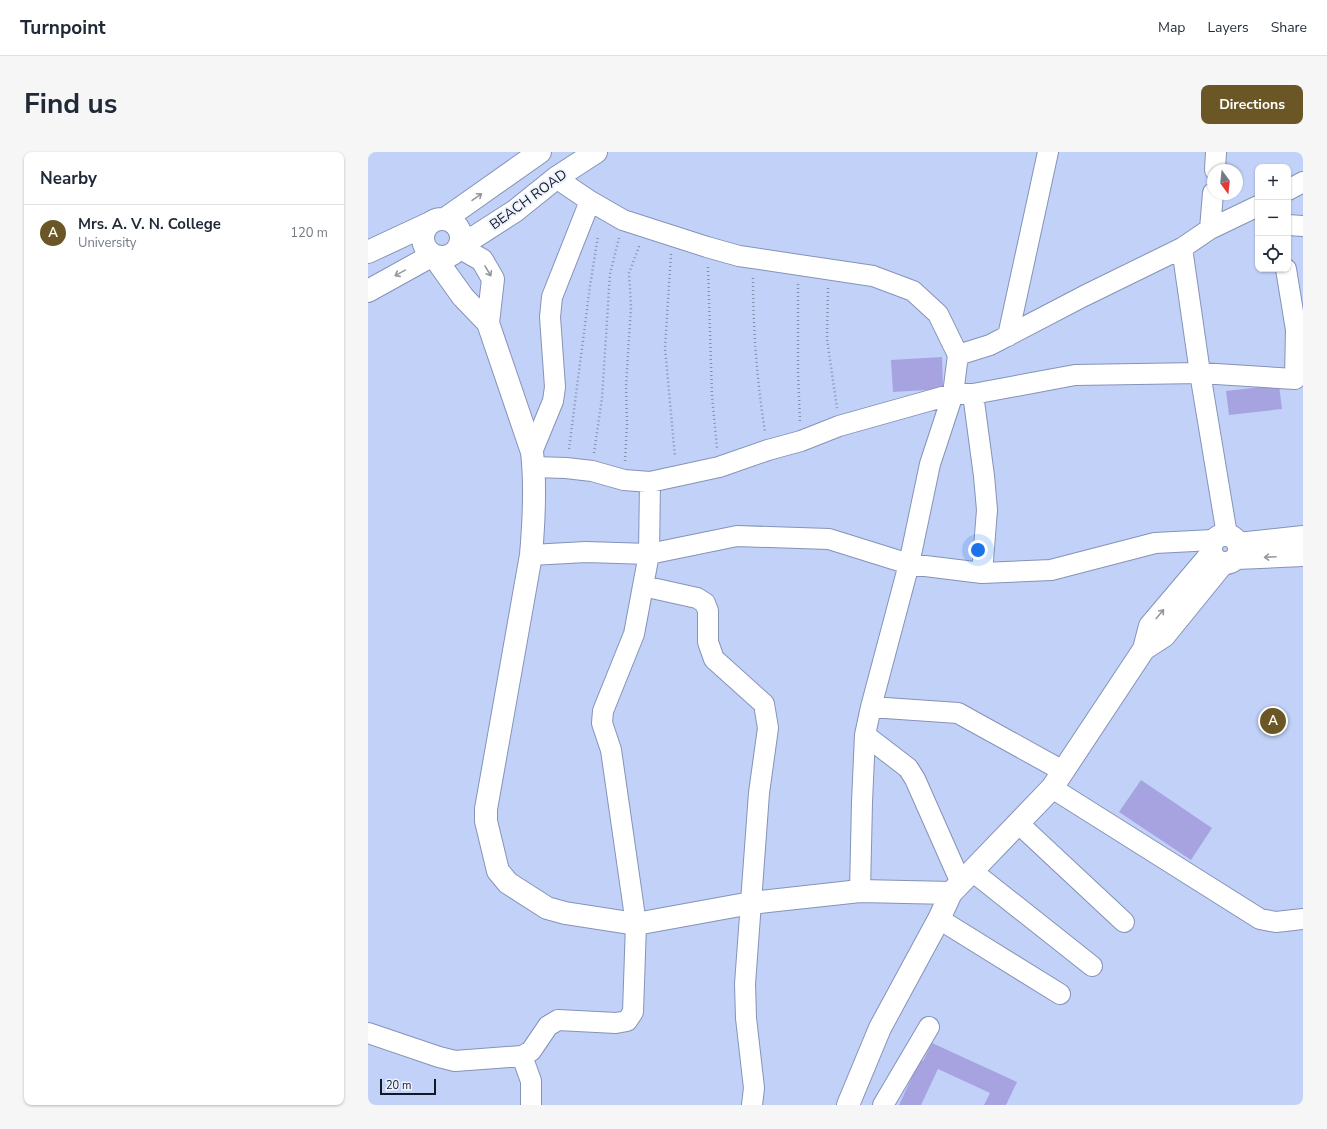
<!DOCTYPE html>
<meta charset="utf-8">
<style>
:root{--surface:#fff;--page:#f6f6f7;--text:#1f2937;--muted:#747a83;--line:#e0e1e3;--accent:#6b5726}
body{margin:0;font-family:"Nunito Sans",sans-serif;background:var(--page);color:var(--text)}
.controls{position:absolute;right:12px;top:12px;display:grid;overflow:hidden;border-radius:8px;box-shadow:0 1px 3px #0004}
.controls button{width:36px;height:36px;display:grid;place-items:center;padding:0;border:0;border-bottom:1px solid var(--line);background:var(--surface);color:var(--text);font:20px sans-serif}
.compass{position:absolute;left:839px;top:12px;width:36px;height:36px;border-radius:50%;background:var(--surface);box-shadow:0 1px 3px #0004;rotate:165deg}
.scale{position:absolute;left:12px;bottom:10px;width:56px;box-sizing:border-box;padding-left:4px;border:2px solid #121825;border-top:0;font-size:11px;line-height:14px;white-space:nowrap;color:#121825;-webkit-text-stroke:3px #edf2fe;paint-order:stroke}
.you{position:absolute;left:610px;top:398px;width:14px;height:14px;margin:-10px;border:3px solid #fff;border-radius:50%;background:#1a73e8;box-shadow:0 0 0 6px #1a73e833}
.badge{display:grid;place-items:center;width:26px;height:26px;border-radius:50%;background:var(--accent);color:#fff;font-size:13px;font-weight:700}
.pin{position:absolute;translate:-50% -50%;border:2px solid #fff;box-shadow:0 1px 4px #0006}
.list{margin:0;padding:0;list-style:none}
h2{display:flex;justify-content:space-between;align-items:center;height:52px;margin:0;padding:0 16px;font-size:17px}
h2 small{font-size:13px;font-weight:400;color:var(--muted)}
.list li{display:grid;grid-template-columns:26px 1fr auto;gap:12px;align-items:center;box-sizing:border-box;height:56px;padding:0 16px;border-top:1px solid var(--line)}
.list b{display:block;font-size:15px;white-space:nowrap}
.list p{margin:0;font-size:13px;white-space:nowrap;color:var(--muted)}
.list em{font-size:13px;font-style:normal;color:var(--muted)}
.icon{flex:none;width:22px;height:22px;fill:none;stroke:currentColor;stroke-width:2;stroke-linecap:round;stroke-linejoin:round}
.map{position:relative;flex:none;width:935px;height:953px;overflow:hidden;border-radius:8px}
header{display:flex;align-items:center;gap:24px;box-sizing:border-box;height:56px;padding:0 20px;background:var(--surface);border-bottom:1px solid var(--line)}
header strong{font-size:19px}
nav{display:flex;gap:22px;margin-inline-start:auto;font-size:14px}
.intro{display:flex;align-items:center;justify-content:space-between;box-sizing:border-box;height:96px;padding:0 24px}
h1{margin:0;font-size:28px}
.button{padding:10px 18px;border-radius:8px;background:var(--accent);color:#fff;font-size:14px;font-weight:700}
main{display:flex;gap:24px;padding:0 24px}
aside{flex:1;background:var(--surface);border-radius:8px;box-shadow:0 1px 3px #0004}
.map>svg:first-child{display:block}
</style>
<header>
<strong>Turnpoint</strong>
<nav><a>Map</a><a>Layers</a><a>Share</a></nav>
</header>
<div class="intro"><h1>Find us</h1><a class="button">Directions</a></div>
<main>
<aside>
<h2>Nearby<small></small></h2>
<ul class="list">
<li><span class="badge">A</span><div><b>Mrs. A. V. N. College</b><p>University</p></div><em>120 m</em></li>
</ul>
</aside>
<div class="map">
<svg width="935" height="953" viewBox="0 0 935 953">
<rect width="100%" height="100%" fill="#c1d1f8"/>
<path fill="#a7a3e0" d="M574,205L575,237L525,240L523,208Z
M911,233L914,257L861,263L858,239Z
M773,628L844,676L823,708L751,660Z
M564,891L649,930L638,953H616L622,941L570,917L553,953H531L552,908L555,909Z"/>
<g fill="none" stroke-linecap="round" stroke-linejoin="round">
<g stroke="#8593b8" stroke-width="22">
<path id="street" d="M847,18L848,0
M188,26L222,49L255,68L339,95L371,104L505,124L545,139L570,162L590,203L622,193L716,144L814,96L842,77L845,41
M920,38L935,30
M920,73L935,74
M842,77L890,54
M640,184L680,0
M605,242L616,324L619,358L614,421
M164,300L185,249L187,235L182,165L184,145L222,49
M166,315L198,316L224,319L256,328L282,330L351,315L400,298L433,289L471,274L585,242L590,203
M859,383L832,221L927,227L928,178L918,117
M163,403L218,400L281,402L369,384L461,387L541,412L614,421L683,418L787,391L845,388
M275,434L329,446L337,451L340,459V490L346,507L396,552L400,576L391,641L377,832L378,866L386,936L384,953
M503,555L590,561L695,619
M497,583L540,616L547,627L593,731
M684,636L892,767L908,770L935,767
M650,671L756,770
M604,719L724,814
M492,739L494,650L497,583L503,555L541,412L562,312L585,242H605L707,223L832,221L814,96
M571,767L692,842
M0,881L71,905L87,909L154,904L163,899L180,874L190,868L248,871L259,869L265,860L268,772L243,598L234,571L235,559L266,482L281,402L282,330
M154,904L163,929V953
M515,953L561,875"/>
</g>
<g stroke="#8593b8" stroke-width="24">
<path id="secondary" d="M91,95L114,108L125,127L120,171L164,300C168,334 166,368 163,403L118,657V669L130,719L140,731L179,756L197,761L268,772L383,751L492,739L583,741
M65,103L95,145L120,171
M843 397a14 14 0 1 1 28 0a14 14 0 1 1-28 0Z
M870,392L935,385
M868,406L935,403
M776,497L796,484L852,415
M480,953L512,876L571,767L583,741L684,636L776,497L782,474L843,402"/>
</g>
<g stroke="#8593b8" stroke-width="24">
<path id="primary" d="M55 86a19 19 0 1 1 38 0a19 19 0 1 1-38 0Z
M77,67L172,0
M91,95L147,59L188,26L228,0
M0,100L60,72
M0,139L65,103"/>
</g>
<path stroke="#8390ad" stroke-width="2.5" stroke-dasharray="1 3" stroke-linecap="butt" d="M303,102L297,196L307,305
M340,115L344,244L349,296
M385,126C385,178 389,229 397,280
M430,132V221L432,269
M460,136L459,187L469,256
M201,297L222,134L230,84
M226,301L234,246L242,122L251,86
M257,309L259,272L258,234L263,154L261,121L272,92"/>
<use href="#street" stroke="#fff" stroke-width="20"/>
<use href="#secondary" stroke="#fff" stroke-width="22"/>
<use href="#primary" stroke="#fff" stroke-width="22"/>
</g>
<defs><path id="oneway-shaft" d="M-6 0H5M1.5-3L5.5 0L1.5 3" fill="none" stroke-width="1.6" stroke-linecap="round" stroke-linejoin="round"/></defs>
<g stroke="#94979d">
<use href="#oneway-shaft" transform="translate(109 45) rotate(-35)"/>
<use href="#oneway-shaft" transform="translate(120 119) rotate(59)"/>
<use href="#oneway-shaft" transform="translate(32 121) rotate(151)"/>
<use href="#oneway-shaft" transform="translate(902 405) rotate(177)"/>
<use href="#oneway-shaft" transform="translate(792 462) rotate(-50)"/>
</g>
<g text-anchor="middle" stroke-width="4" stroke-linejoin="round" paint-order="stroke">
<g font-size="14" fill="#121825" stroke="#edf2fe">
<text transform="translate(160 47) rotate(-36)" y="5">BEACH ROAD</text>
</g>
</g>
</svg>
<div class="controls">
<button>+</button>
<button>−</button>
<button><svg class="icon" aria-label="locate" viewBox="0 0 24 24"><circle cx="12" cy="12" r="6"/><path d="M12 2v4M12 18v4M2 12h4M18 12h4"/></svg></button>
</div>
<svg class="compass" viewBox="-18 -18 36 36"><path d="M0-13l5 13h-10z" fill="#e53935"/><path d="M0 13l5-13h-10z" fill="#747a83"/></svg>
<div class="scale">20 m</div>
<div class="you"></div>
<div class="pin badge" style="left:905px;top:569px">A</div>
</div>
</main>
